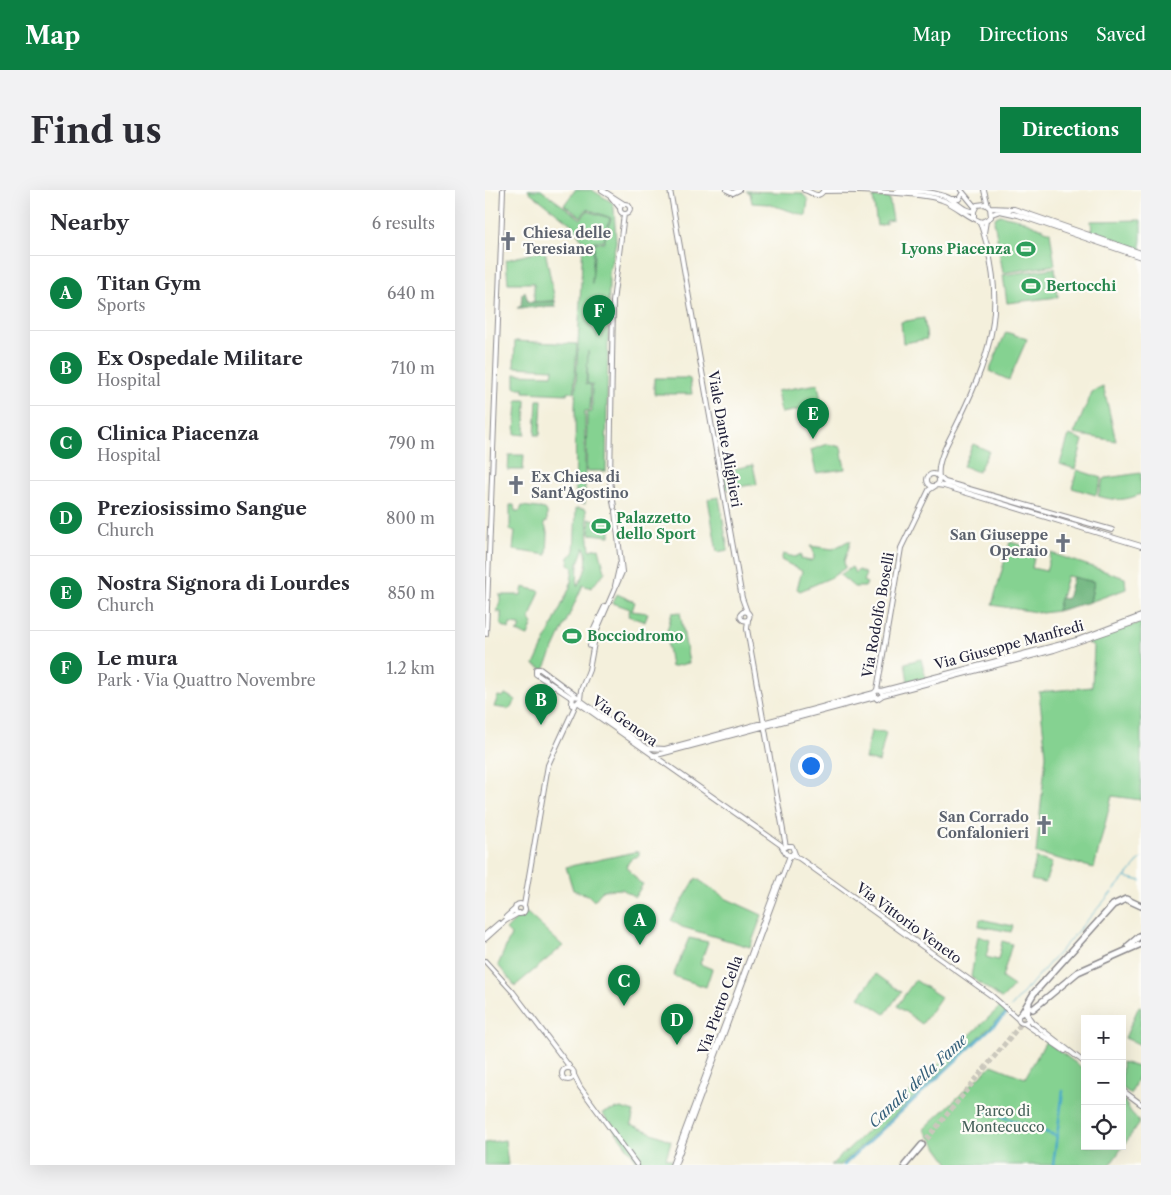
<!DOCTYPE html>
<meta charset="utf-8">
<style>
:root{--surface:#fff;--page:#f2f2f3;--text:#2b2b33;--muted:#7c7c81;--line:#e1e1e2;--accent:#0b8043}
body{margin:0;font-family:"Libre Caslon Text",serif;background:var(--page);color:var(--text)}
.controls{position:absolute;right:15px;bottom:15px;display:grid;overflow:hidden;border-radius:0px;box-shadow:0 5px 20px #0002}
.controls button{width:45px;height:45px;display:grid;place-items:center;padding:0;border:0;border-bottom:1px solid var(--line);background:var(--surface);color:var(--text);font:25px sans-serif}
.you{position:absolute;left:325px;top:575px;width:18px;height:18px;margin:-12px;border:4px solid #fff;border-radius:50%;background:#1a73e8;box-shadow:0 0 0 8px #1a73e833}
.badge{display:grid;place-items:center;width:32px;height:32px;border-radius:50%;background:var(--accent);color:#fff;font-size:16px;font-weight:700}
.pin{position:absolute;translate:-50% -41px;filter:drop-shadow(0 1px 2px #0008)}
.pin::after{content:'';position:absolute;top:26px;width:18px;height:15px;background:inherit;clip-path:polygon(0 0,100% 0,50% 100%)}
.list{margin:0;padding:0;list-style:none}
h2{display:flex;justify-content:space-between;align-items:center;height:65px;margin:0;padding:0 20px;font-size:21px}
h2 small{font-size:16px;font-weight:400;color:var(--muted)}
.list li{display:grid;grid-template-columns:32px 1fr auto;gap:15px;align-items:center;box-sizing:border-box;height:75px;padding:0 20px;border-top:1px solid var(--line)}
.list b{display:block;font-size:19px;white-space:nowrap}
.list p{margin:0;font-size:16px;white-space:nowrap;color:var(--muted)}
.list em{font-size:16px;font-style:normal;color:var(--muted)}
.icon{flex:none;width:28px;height:28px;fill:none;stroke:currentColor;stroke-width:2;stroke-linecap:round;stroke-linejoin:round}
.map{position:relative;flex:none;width:656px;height:975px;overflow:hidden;border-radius:0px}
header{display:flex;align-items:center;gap:30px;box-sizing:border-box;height:70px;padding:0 25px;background:var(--accent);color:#fff}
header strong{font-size:24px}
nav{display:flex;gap:28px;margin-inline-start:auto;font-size:18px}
.intro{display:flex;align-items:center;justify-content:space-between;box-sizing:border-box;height:120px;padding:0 30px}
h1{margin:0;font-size:35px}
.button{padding:12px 22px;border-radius:0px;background:var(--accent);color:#fff;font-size:18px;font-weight:700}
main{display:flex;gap:30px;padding:0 30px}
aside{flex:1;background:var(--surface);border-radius:0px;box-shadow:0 5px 20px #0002}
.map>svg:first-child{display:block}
</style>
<header>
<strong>Map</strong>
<nav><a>Map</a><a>Directions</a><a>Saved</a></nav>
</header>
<div class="intro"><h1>Find us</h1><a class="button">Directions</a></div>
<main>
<aside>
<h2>Nearby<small>6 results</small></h2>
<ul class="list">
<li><span class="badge">A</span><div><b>Titan Gym</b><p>Sports</p></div><em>640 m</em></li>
<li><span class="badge">B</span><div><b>Ex Ospedale Militare</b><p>Hospital</p></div><em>710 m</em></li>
<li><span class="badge">C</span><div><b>Clinica Piacenza</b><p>Hospital</p></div><em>790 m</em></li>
<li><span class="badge">D</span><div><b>Preziosissimo Sangue</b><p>Church</p></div><em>800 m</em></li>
<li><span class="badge">E</span><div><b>Nostra Signora di Lourdes</b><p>Church</p></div><em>850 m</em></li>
<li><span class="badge">F</span><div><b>Le mura</b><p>Park · Via Quattro Novembre</p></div><em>1.2 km</em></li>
</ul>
</aside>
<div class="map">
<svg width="656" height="975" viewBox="0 0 656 975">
<rect width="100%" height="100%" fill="#fdfcf7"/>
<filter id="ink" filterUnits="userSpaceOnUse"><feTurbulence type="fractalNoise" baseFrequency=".02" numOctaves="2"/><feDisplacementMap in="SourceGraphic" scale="10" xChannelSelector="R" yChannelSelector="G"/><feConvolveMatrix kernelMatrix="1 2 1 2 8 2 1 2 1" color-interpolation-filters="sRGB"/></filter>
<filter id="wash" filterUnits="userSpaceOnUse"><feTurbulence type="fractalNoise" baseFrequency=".0096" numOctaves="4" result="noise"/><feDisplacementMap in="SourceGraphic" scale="20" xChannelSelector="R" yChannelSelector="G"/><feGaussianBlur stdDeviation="1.12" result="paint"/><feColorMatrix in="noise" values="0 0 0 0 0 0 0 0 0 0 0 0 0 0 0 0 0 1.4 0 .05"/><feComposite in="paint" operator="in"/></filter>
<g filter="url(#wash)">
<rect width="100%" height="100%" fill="#f4f0dc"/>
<path fill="#85d291" stroke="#547a66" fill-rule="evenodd" d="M42,0H56L96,29L102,21L125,28L119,51H109L107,94L110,52L119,53L126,28L102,19L96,27L79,15L90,0H107L128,13L129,18L131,52L124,83L121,281H101L102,223L107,222V194H102L103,161L101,194L106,195L105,221H100V314L91,313L90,216L98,51L86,34Z
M261,1L317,3L323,10L321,26L283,14L267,13L265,3Z
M388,7L404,8L408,30L401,31V34L392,36Z
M515,25L534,29L565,42L570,75L518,83L509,31L511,27Z
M656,30V60L607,43L606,31Z
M60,60L70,111L49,112V93H23L21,70Z
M570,78L573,107L522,113L518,85Z
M439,128L442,149L418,153L416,132Z
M521,142L542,149L524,190L504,181Z
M30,151L92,154L89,202H83L82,204L39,202V198H30V184L67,185L68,179L29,177Z
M169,188H202L205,189L207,204H169Z
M333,194L337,216L296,223L292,201Z
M618,197L620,203L631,251L589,244L607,202Z
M32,210H41L40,245L30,244Z
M52,210H57L55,245H50Z
M584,245L598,250L590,279L575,274Z
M343,254L356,257L360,279L331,283L326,260Z
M488,254L504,261L493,282L478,276Z
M24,265H39L38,280H23Z
M268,275L272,294L241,299L238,281Z
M592,280L617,288L611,305L587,298Z
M656,283V304C639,311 630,311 613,306L618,290L621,288Z
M234,307L243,360L232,362L223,309Z
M25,315H29L30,321H35L37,316L60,319L62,322V332L59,333L63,344L62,365L28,360L30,341L25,340Z
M91,318L101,319L105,360L114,358L120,382L106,398L98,395L59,480L49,475L85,397L88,378L83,374L84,367L89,363ZM99,357C105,371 100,385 92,396L93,373Z
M104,329L125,331V346L105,344Z
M363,351H366L359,371L360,378L347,387L315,401L312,399L317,381L296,370L298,364L310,367L316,364V369L325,371L329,369L328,360L325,356L348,359Z
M525,352L551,359L547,378L561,381L566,363L640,388L641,399L605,412L609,392L582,386L572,421L557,423L507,415Z
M367,377L370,383L374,380L381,384L378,391L382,393L380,397H369L355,385Z
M38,397L55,401L44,430L48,433L43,446L31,442L35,440V435L25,434L24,439L16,435V422H12L16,407L14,405H36Z
M132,404L150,412L147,421L163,423L160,432L143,426L145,419L128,413Z
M195,422L204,473L186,477L181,444L187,423Z
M656,432V610L627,606L609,678L551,663L561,565L554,502L607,497L609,457L602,452Z
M436,469L441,488L423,492L420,473Z
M20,504L31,510L24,519L9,517L13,506L18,507Z
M386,541L401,542L394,572L380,569Z
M154,661V666L147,668L141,676L154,692L158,694L150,707L137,699L118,700L109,711L103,705L88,700L81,677Z
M551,668L567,673L560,693L546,690Z
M211,688L242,709L277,725L265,757L197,737L186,730Z
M42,723L78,756L30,796L13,775L26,745L21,740L34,726Z
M495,729L528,736L526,742L494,736Z
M493,746L505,750L501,767L513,770L517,751L527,754L517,788L529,796L517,809L486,787Z
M204,748L223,752L215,774L227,779L221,797L188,786Z
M391,784L416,802L400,824L374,807Z
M430,790L456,807L437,834L412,816Z
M654,816L656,817V855L640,848Z
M515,817L521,822L356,975H346Z
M561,851L600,880V956H637V907L646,922L655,932L625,975H465L439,939L507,875L540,888Z
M637,872L656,878L646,904L637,898Z
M136,918L149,922L146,934L186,951L181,968L187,970L185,975H155L117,923Z
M20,950L23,975H0V953Z"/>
<path fill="#6cb47b" stroke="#476b5b" d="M40,101L43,112L70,111L71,117L32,118L36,116L37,104Z
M588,387L609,392L605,412L572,421L575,408L582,409Z"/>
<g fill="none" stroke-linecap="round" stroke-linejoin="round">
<path stroke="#49aac8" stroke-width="1" d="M640,687L656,691
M526,817L656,669"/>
<path stroke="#49aac8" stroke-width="2.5" d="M501,921L572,946
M359,975L522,823
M568,975L578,901"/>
</g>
</g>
<g filter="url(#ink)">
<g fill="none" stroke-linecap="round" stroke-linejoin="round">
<path stroke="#cac7bc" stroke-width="5" stroke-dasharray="5 2.5" stroke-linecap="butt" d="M437,955L545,823"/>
<g stroke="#8b898c" stroke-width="6">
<path id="tertiary" d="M476,0L490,17
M466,9H474L477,4
M495,32C522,111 509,157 474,230C467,246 451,269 454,287L460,292L627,340
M499,43L501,31
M442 290a6 6 0 1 1 12 0a6 6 0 1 1-12 0Z
M452,295L459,296L656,356
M1,444L18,0
M392,500L416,358L444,300L450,296
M87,508L51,484V479H55L90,505
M0,771L28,802L84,876
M77 884a6 6 0 1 1 12 0a6 6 0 1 1-12 0Z
M88,883L95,897L152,975"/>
</g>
<g stroke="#8b898c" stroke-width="6">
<path id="secondary" d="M117,0L139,14
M185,0L257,408L262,422
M242,0L248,3L254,0
M319,0C327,1 332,11 339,0
M413,0C430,1 449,1 464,8C473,13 479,22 489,21
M499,0L503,16
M338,1C361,0 436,2 457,10C472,15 483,28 497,32L506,27L505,18L500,14L492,15L489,21V27
M126,7L135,18
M135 19a5 5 0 1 1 10 0a5 5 0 1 1-10 0Z
M505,18L529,19L656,63
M507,24L515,21L533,25L656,67
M129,317L125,291L128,112L139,24
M130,396L135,374
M255.5 426a4.5 4.5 0 1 1 9 0a4.5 4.5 0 1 1-9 0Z
M263,430L262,439L301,657
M105,456L108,441L120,416
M396,501L592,450L656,426
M398,505L569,460L656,430
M95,510L162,558L180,559L389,503L392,500L396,501L398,505L392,509L389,503
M87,512L91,514L95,510L96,500L104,480L111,442L137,382L130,321
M94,513L296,655L301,664L314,668L507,806L533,829
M87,515L88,506L95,507
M168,566L390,507
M301,656H307L310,664
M30 719a5 5 0 1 1 10 0a5 5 0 1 1-10 0Z
M39,715L63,575L91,514
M21,727L30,719
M0,745L14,733
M0,749L20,731L34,723
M533 828a5 5 0 1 1 10 0a5 5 0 1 1-10 0Z
M543,826L547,832L600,873
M539,833L580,861
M637,900L656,914
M187,975L295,687
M190,975L304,668L309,662"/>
</g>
<g stroke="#8b898c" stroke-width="8">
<path id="primary" d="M643,756L656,745
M548,819L593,782L656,754
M537,823L549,803L628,715L641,709L656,716
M542,825L544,813
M420,975L437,955"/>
</g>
<use href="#tertiary" stroke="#fff" stroke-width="4"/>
<use href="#secondary" stroke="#fff" stroke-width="4"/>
<use href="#primary" stroke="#fff" stroke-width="5"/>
</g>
</g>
<defs>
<g id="church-bare" transform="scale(1.5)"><path d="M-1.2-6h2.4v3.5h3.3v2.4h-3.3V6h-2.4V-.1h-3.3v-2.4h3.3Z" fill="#6b7280" stroke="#fdfcf7" stroke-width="2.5" paint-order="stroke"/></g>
<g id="stadium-bare" transform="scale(1.5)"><path d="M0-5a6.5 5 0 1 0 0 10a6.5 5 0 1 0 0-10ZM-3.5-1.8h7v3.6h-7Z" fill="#2e9e5b" stroke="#fdfcf7" stroke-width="2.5" paint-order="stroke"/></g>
</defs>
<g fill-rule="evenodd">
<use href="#church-bare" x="23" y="51"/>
<use href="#stadium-bare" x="541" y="59"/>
<use href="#stadium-bare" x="546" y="96"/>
<use href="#church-bare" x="31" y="295"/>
<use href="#stadium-bare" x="116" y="336"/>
<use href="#church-bare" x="578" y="353"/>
<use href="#stadium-bare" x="87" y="446"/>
<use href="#church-bare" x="559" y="635"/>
</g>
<g text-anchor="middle" stroke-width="4.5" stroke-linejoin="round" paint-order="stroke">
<g font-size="14" font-weight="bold" fill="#5b616d" stroke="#fdfcf7" text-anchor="start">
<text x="38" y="48">Chiesa delle<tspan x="38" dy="16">Teresiane</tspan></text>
<text x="46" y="292">Ex Chiesa di<tspan x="46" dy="16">Sant'Agostino</tspan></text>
<text x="563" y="350" text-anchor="end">San Giuseppe<tspan x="563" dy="16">Operaio</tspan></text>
<text x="544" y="632" text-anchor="end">San Corrado<tspan x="544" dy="16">Confalonieri</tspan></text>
</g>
<g font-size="14" font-weight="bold" fill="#27864d" stroke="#fdfcf7" text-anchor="start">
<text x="526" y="64" text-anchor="end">Lyons Piacenza</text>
<text x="561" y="101">Bertocchi</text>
<text x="131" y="333">Palazzetto<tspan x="131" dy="16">dello Sport</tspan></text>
<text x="102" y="451">Bocciodromo</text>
</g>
<g font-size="14" fill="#22223b" stroke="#fdfcf7">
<text transform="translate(240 249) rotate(80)" y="5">Viale Dante Alighieri</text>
<text transform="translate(393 425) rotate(-80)" y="5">Via Rodolfo Boselli</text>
<text transform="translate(524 455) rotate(-15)" y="5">Via Giuseppe Manfredi</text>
<text transform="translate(140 531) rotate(35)" y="5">Via Genova</text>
<text transform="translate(424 733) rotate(36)" y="5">Via Vittorio Veneto</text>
<text transform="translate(235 815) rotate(-70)" y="5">Via Pietro Cella</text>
</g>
<g font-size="14" fill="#456059" stroke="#fdfcf7">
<text x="518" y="926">Parco di<tspan x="518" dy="16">Montecucco</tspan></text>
</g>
<g font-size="15" font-style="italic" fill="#345f7a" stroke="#fdfcf7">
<text transform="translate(433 891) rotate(-43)" y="5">Canale della Fame</text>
</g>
</g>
</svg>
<div class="controls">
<button>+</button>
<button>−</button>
<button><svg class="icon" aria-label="locate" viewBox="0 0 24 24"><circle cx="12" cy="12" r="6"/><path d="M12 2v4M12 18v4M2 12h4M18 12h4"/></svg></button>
</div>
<div class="you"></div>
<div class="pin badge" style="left:155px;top:755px">A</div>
<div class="pin badge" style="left:56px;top:535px">B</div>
<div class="pin badge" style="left:139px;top:816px">C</div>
<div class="pin badge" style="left:192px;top:855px">D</div>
<div class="pin badge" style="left:328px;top:249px">E</div>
<div class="pin badge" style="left:114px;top:146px">F</div>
</div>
</main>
